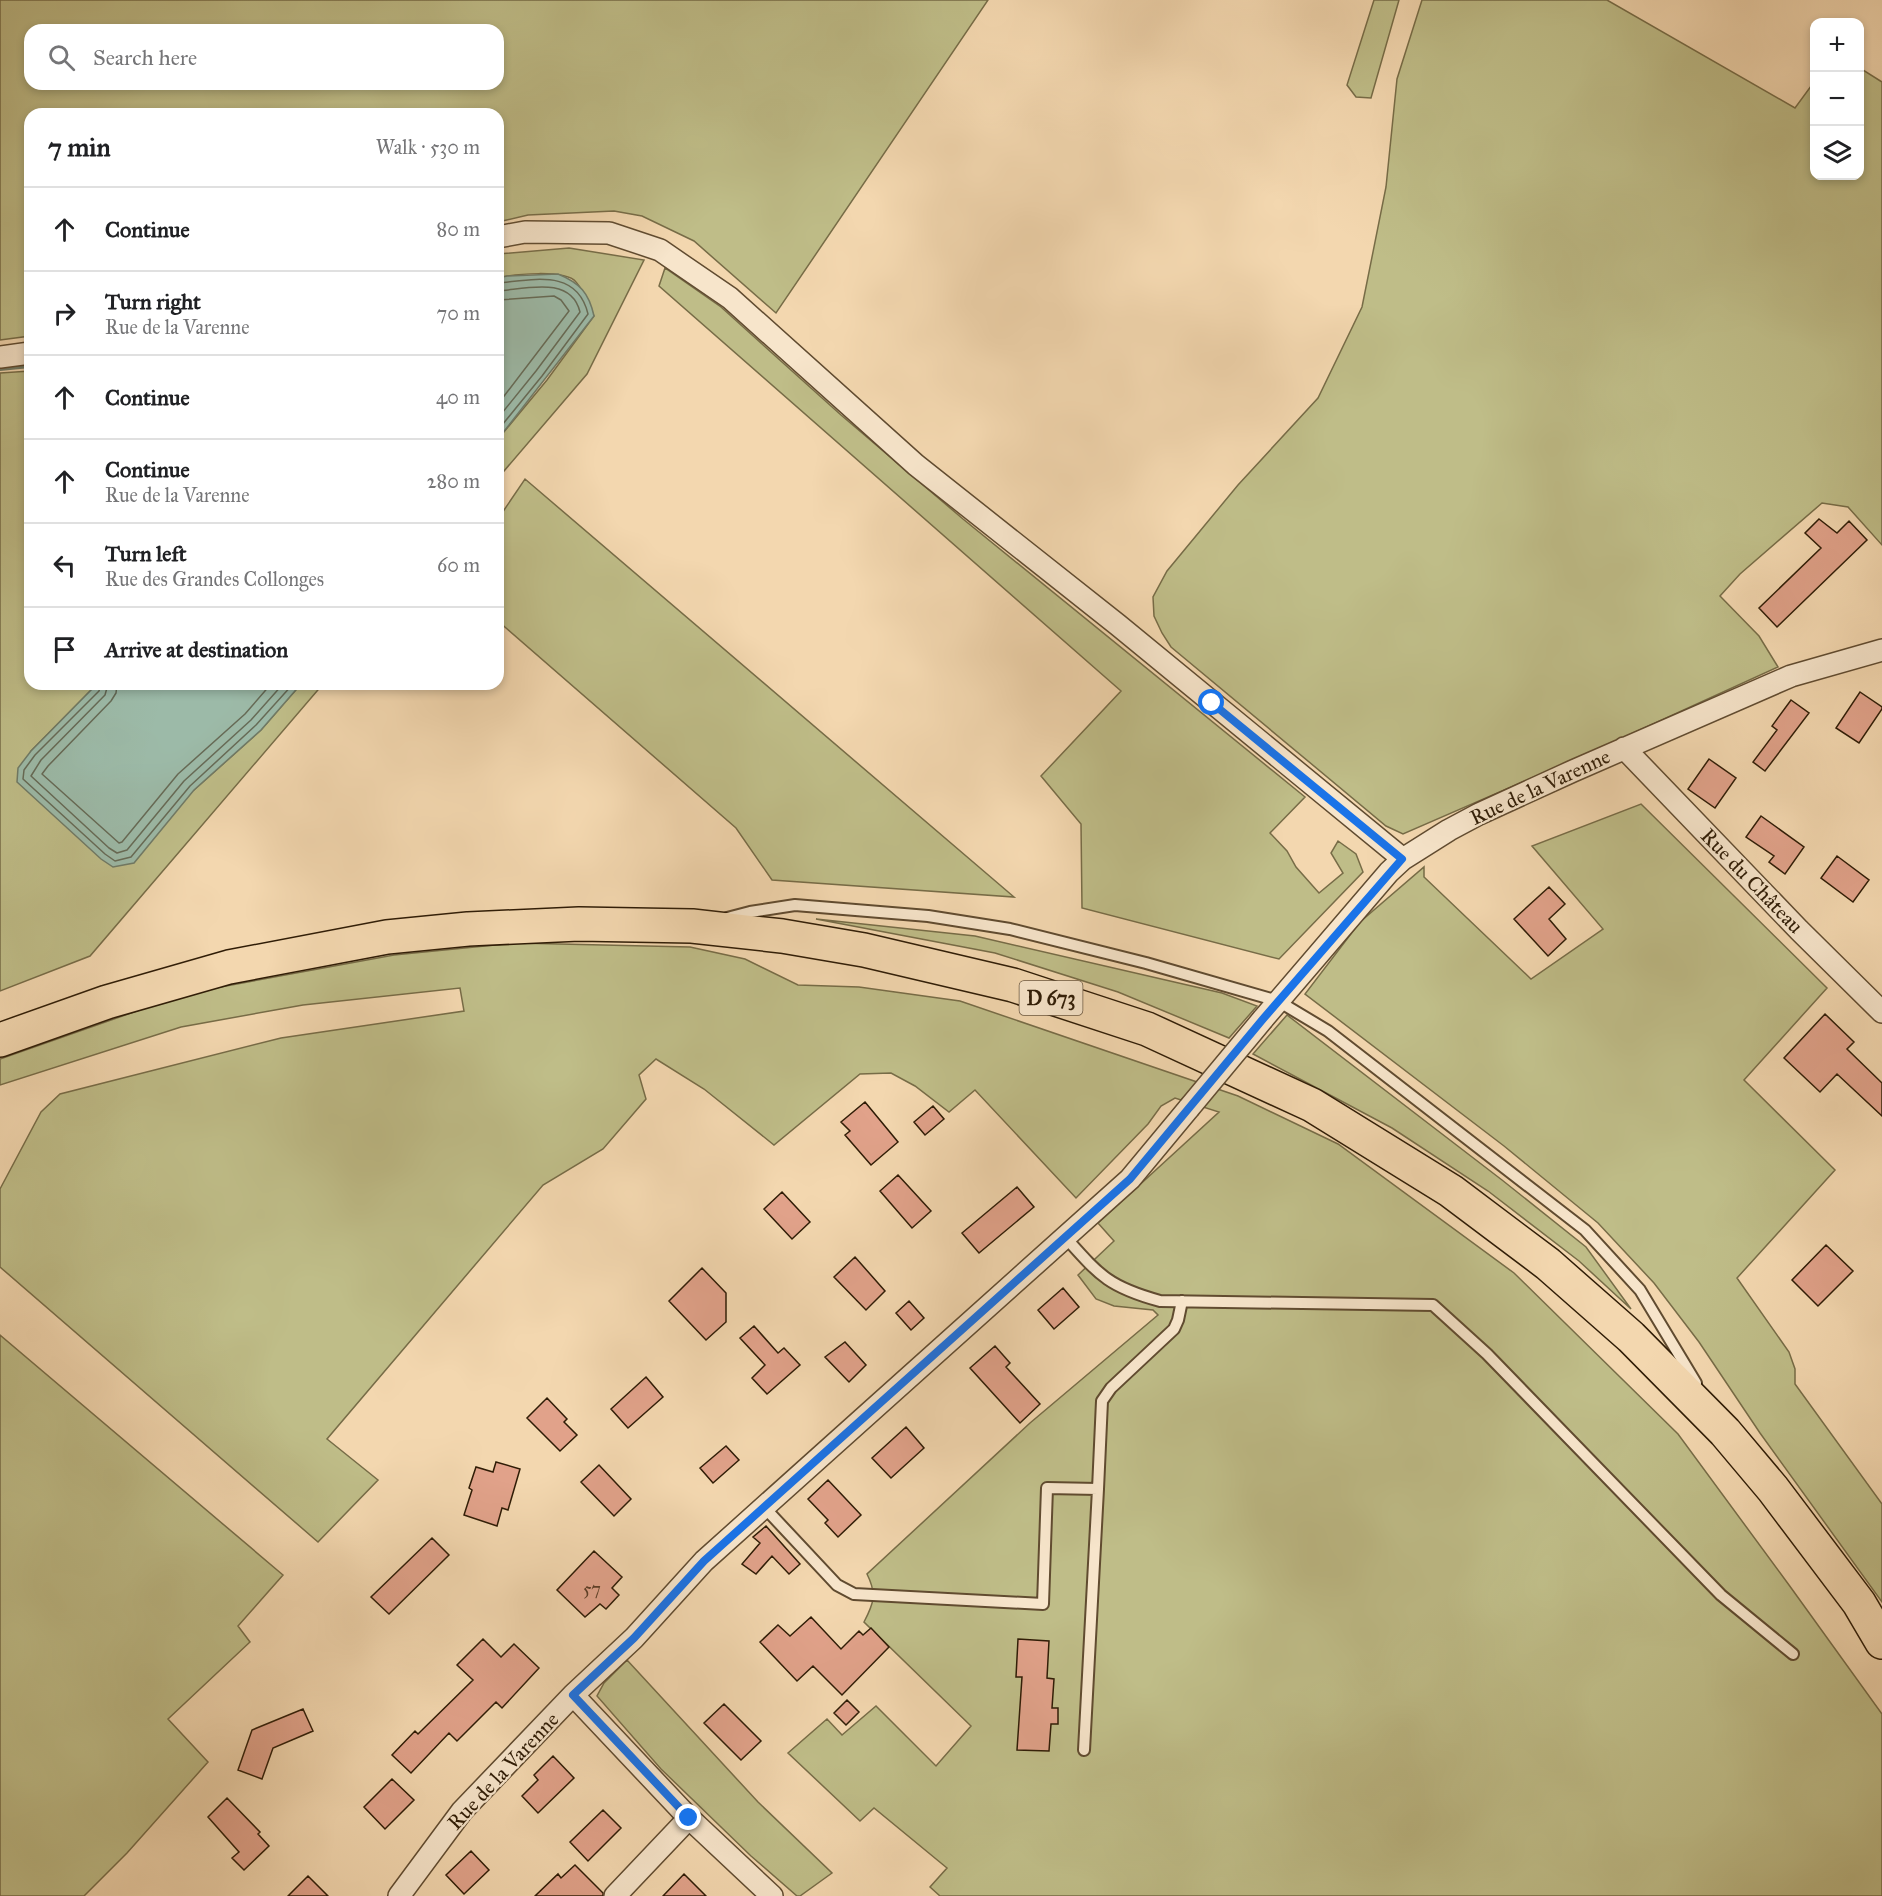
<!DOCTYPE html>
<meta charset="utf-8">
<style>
:root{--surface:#fff;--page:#f2f2f2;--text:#202124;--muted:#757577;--line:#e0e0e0}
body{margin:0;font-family:"IM FELL Great Primer",serif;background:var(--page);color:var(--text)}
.controls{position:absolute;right:18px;top:18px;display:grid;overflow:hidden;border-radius:12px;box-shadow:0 3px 9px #0003}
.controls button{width:54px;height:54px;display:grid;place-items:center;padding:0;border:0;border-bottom:2px solid var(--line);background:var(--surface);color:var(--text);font:30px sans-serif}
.stop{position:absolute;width:18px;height:18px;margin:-14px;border:4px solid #1a73e8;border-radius:50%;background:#fff}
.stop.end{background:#1a73e8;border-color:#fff;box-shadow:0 2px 6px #0008}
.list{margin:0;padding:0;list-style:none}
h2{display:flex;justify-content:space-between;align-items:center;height:78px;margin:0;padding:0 24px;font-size:26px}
h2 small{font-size:20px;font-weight:400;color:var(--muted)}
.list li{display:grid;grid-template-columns:39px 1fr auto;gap:18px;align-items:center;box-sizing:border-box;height:84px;padding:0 24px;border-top:2px solid var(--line)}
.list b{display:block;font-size:22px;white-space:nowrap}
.list p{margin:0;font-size:20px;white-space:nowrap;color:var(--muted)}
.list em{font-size:20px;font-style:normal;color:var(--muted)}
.icon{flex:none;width:33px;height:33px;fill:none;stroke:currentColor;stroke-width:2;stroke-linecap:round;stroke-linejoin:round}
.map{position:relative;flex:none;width:1882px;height:1896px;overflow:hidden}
.search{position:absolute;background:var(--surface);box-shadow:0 3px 9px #0003;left:24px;top:24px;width:480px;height:66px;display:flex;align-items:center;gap:15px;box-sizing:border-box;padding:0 21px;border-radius:18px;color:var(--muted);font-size:22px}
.panel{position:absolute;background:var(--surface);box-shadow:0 3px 9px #0003;left:24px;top:108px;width:480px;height:582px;border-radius:18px}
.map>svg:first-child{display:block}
</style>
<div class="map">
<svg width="1882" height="1896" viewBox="0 0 1882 1896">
<rect width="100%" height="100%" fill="#f3d7af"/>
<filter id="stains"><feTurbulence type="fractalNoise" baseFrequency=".00333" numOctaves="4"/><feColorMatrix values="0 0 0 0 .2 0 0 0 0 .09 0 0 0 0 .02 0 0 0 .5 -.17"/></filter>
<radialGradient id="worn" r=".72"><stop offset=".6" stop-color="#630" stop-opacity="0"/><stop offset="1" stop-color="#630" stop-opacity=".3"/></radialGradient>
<path fill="#bfbd88" stroke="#776c47" stroke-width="1.5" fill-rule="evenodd" d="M0,0H988L776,313L694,241L642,216L614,211L528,215L498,222V114H30V336L0,340ZM30,30H498V84H30Z
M1374,0H1399L1371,98L1356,97L1347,85Z
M1422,0H1607L1795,108L1814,82V176H1860V68L1882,82V545L1848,507L1822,503L1740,574L1720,596L1759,636L1778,667L1596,750L1403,834L1386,826L1171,647L1162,633L1154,616L1153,597L1167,571L1238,485L1318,398L1362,307L1386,187L1397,79Z
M569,248L644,260L587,374L498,478V439L547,380L594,316C589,305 584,291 576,282C565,269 514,274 498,278V254Z
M665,268L721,307L841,415L963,519L1305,797L1270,833L1287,851L1296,867L1319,893L1343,873L1331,853L1338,841L1356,854L1363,872L1279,959L1082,908L1081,824L1041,776L1121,691L659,286Z
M30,371V684H97L31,751L194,790L261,730L301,684H323L90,956L0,991V373Z
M525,479L532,485L1014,897L772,880L736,828L498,621V519Z
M1641,804L1827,988L1744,1080L1835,1170L1737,1278L1789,1352L1795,1369V1384L1882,1504V1602L1760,1433L1699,1342L1654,1283L1598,1223L1504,1146L1305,994L1360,922L1424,867V877L1531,979L1603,929L1532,846Z
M816,919L975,936L1222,993L1257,1006L1229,1038L1118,992L995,953Z
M516,943L690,947L745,959L798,985L859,987L960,1001L1238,1096L1338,1144L1514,1273L1678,1434L1789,1585L1882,1714V1896H940L930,1887L947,1868L874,1808L860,1821L788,1753L827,1719L842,1735L876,1706L936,1766L971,1726L864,1622C874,1603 877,1594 867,1574L1030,1423L1158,1315L1153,1310L1114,1306L1096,1299L1078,1275L1114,1241L1098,1223L1219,1112L1175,1098L1161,1106L1148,1124L1076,1198L975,1090L949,1112L915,1086L891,1073L860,1074L774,1145L704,1089L656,1059L639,1075L646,1099L603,1149L543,1185L327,1439L378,1480L318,1542L0,1267V1189L41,1112L60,1094L281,1038L464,1011L460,988L303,1005L181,1027L0,1085V1059L188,993L394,955Z
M1287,1015L1502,1180L1586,1247L1631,1309L1579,1261L1488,1191L1392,1128L1253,1054Z
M0,1335L283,1575L238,1626L250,1642L168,1719L208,1762L127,1853L84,1896H0Z
M627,1660L758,1802L832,1873L800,1896H797L751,1856L661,1769L597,1696L604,1683Z"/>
<path fill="#9cbaa8" stroke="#707b67" stroke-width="1.5" d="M558,274C580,283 589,293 594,316L498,439V278L507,276Z
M97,684H301L261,730L194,790L134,863L113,867L101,859L17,782L18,768L31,751Z"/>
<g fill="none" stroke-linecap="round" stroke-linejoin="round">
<path stroke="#666b57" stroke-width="1.5" d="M498,283C533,280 577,268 588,314L542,376L498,430
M498,291C525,289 571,275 580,312L536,371L498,418
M498,300L554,296L561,300L569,311L498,404
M101,684L99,691L35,755L24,770L23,779L105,854L115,861L131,857L190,786L256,725L293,684
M108,684L105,695L41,760L31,776L109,848L117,853L127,850L184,781L251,720L283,684
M117,684L116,693L111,701L48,766L42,774L119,843L122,842L178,774L245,714L271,684"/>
<path stroke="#707b67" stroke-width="6" d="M0,368L30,365"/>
</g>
<path fill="#e1a28a" stroke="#2f1c06" stroke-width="1.5" d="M1819,519L1837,533L1849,521L1867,540L1777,627L1759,608L1821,548L1805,533Z
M1860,692L1882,707V709L1859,743L1836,728Z
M1791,700L1809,713L1765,771L1753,762L1777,730L1772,726Z
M1709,759L1736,778L1715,808L1688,789Z
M1761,816L1804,847L1785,874L1769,862L1774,856L1746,837Z
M1837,856L1869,880L1853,902L1821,878Z
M1549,887L1565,904L1549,919L1566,939L1548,956L1514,919Z
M1825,1014L1854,1042L1847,1049L1882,1083V1116L1837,1074L1820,1092L1784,1058Z
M865,1102L898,1142L871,1165L845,1135L850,1131L841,1122Z
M933,1106L944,1119L925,1135L914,1122Z
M898,1175L931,1211L912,1228L880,1191Z
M1017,1187L1034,1207L979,1253L962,1233Z
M782,1192L810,1222L792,1239L764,1209Z
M1826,1245L1853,1271L1818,1306L1792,1280Z
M855,1257L885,1291L866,1310L834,1277Z
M702,1268L726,1293V1322L706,1340L669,1301Z
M1063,1288L1079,1307L1054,1329L1038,1310Z
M909,1301L924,1318L911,1330L896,1313Z
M754,1326L778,1353L784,1348L800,1365L767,1394L752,1378L765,1365L740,1338Z
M845,1342L866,1365L849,1382L825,1357Z
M995,1346L1010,1363L1006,1367L1040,1404L1020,1423L970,1368Z
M646,1377L663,1397L628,1428L611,1409Z
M547,1398L567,1419L564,1422L577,1435L560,1451L527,1418Z
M906,1427L924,1448L891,1478L872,1458Z
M726,1446L739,1460L713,1483L700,1468Z
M496,1462L520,1469L508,1510L502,1508L497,1526L464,1515L472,1490L469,1488L476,1467L493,1472Z
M599,1465L631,1499L614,1516L581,1482Z
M828,1480L861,1515L838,1537L825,1523L828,1520L808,1499Z
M766,1526L800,1564L789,1574L772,1556L756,1574L742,1564L760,1543L753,1537Z
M432,1538L449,1555L389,1614L371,1597Z
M594,1551L622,1577L612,1588L619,1595L606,1609L600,1604L585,1617L557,1590Z
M811,1617L841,1649L859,1631L863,1635L871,1628L889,1647L842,1695L813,1666L797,1681L760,1642L778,1625L790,1636Z
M483,1639L501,1657L514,1644L539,1668L502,1708L496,1702L457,1741L449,1733L411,1773L392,1755L415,1731L418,1734L473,1680L457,1665Z
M1018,1639L1049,1641L1047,1678L1054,1679L1052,1708H1058V1724H1051L1049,1751L1017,1750L1022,1677H1016Z
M847,1700L859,1712L846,1725L834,1713Z
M724,1704L761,1741L741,1760L704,1723Z
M303,1709L313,1731L273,1748L262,1779L238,1770L252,1730Z
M553,1756L574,1778L538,1813L522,1796L538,1780L534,1775Z
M392,1779L414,1800L385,1829L364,1807Z
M227,1798L260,1832L258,1834L269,1846L244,1870L232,1858L239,1852L208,1817Z
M603,1810L621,1828L588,1861L570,1842Z
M471,1851L489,1870L464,1894L446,1875Z
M575,1865L603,1893V1896H535L558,1874L561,1878Z
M684,1874L706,1896H663Z
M308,1876L328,1896H288Z"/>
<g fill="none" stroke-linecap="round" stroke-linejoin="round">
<g stroke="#604b30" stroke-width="14">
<path id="lane" d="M727,918L750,912L795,905L928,916L1010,929L1146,963L1278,1001L1328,1031L1585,1230L1640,1290L1696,1383
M1066,1238C1100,1276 1109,1287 1160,1301L1433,1305L1487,1354L1721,1595L1793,1654
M764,1507L837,1585L854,1594L1043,1604L1047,1488L1098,1489L1102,1401L1111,1388L1174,1329L1178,1320L1182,1301
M1084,1750L1098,1489"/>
</g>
<g stroke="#604b30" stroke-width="24">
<path id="street" d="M498,237L525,232L609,233L660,250L730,298L916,465L1118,625L1403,859
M0,357L30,353
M1624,748L1799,930L1882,1012
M1263,1019L1389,872L1403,859L1449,830L1479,814L1573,771L1791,676L1882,650
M573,1695L689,1818L772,1896
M399,1896L462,1811L573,1695L634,1638L704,1561L1130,1179L1189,1108
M615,1896L689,1818"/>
</g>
<g stroke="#2f1c06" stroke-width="36">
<path id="primary" d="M0,1040L107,1002L229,967L387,937L468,929L579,924L692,926L782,936L864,950L1013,985L1147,1029L1312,1105L1451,1191L1548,1264L1631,1337L1725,1432L1773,1489L1859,1603L1882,1642"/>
</g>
<use href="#lane" stroke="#f7e5cb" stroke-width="10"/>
<use href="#street" stroke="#f7e5cb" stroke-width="21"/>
<use href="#primary" stroke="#f3d7af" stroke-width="33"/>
<g stroke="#604b30" stroke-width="24" stroke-linecap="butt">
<path id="street-bridge" d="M1189,1108L1263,1019"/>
</g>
<use href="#street-bridge" stroke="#f7e5cb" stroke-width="21"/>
</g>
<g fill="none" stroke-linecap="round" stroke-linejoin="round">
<path stroke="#1a73e8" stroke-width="8" d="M689,1818L573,1695L634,1638L704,1561L1130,1179L1263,1019L1402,859L1212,703"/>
</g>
<g text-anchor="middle" stroke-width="4.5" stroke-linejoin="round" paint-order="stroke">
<g font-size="18" fill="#5c3e27">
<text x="592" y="1595">57</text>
</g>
<rect fill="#f7e5cb" stroke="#6b5841" stroke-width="1.5" x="1019.5" y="981" width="63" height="34" rx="4.5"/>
<g font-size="20" font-weight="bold" fill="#2f1c06">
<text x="1051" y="1005">D 673</text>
</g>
<g font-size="21" fill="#2f1c06" stroke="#f7e5cb">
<text transform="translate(1540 787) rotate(-25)" y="7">Rue de la Varenne</text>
<text transform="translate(1752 881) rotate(46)" y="7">Rue du Château</text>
<text transform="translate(503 1771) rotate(-47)" y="7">Rue de la Varenne</text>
</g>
</g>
<rect width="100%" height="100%" filter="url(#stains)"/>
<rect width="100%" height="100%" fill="url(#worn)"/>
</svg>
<div class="controls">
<button>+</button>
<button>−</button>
<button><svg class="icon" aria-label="layers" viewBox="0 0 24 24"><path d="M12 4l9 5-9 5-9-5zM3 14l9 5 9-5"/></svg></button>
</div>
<div class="stop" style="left:1212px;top:703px"></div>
<div class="stop end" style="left:689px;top:1818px"></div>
<div class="search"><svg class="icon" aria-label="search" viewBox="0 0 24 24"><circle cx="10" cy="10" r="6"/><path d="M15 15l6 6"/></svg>Search here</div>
<section class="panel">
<h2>7 min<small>Walk · 530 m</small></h2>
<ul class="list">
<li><svg class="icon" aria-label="ahead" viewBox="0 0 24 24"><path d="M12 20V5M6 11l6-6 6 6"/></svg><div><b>Continue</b></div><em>80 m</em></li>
<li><svg class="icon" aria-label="right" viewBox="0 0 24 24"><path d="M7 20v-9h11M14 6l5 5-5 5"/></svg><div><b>Turn right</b><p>Rue de la Varenne</p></div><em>70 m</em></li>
<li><svg class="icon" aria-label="ahead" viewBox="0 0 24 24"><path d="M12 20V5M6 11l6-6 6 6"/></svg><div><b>Continue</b></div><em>40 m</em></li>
<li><svg class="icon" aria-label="ahead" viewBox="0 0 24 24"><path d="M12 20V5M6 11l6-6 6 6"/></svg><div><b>Continue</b><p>Rue de la Varenne</p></div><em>280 m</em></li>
<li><svg class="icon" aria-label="left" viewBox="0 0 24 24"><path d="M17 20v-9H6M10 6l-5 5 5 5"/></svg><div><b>Turn left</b><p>Rue des Grandes Collonges</p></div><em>60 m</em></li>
<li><svg class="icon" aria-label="arrive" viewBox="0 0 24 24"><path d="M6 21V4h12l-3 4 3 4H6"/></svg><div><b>Arrive at destination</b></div></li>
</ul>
</section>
</div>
